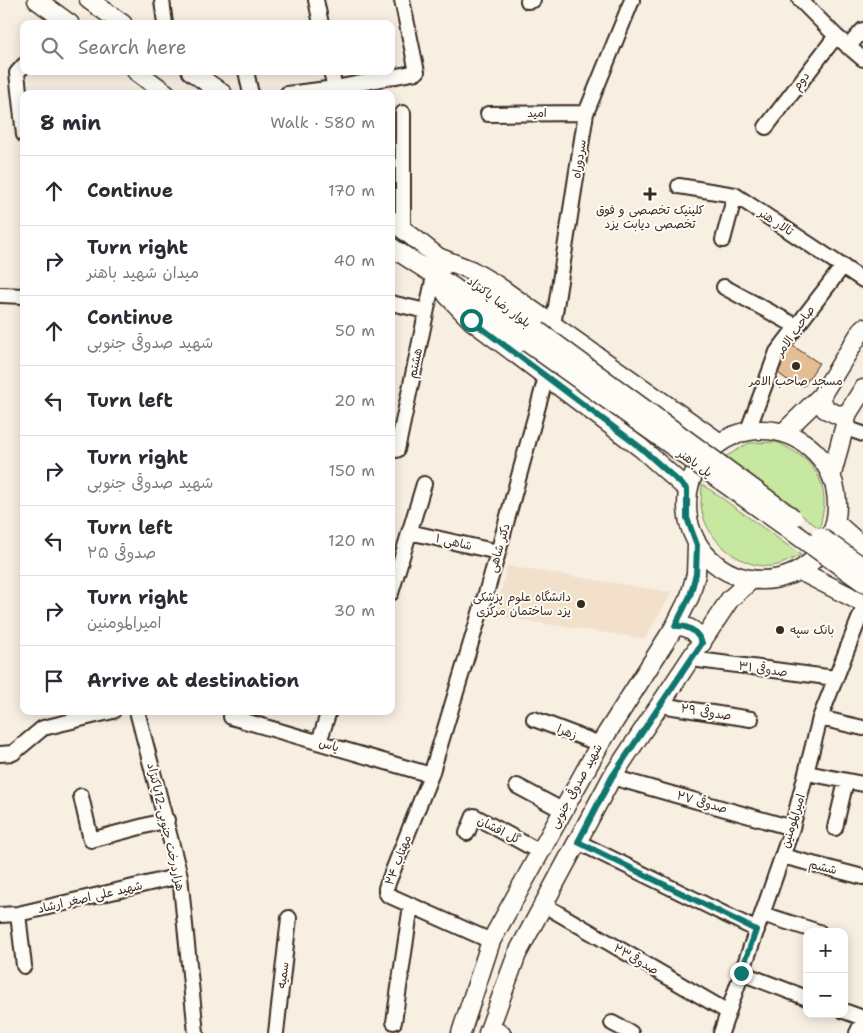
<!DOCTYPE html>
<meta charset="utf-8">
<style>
:root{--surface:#fff;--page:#f7f7f7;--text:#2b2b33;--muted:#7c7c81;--line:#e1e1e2}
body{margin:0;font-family:"Shantell Sans","Playpen Sans Arabic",sans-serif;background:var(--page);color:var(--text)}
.controls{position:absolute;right:15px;bottom:15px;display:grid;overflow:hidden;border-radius:10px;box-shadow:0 2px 12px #0003}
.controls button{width:45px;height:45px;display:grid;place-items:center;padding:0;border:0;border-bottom:1px solid var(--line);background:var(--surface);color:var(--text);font:25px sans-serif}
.stop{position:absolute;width:15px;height:15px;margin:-11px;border:4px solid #0f766e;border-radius:50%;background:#fff}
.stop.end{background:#0f766e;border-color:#fff;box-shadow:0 1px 5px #0008}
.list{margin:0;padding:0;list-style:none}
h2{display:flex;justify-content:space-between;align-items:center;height:65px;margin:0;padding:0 20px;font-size:21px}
h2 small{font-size:16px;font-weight:400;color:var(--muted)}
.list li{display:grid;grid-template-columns:32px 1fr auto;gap:15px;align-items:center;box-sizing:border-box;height:70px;padding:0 20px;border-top:1px solid var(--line)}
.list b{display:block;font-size:19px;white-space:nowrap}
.list p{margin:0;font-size:16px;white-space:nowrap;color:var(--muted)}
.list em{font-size:16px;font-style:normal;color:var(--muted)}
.icon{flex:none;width:28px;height:28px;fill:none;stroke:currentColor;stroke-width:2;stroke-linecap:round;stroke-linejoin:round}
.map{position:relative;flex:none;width:863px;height:1033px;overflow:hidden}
.search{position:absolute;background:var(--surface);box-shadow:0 2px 12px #0003;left:20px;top:20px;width:375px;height:55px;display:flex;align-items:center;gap:12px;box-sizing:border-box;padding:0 18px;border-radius:10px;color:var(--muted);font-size:19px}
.panel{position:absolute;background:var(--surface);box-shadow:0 2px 12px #0003;left:20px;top:90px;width:375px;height:625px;border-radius:10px}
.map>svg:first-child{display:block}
</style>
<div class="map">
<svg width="863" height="1033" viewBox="0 0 863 1033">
<rect width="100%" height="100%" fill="#f8efe3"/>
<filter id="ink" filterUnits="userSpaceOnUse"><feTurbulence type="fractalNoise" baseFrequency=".02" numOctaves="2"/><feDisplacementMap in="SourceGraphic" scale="10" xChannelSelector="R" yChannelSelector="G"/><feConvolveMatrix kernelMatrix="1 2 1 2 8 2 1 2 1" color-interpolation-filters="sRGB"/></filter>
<g filter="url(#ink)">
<path fill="#f2e0cb" d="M507,566L672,592L645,639L495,616Z"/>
<path fill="#c6e8a1" stroke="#808960" d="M777,442C802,455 821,466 824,498C825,507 821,519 820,529L725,457L749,443Z
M702,484L801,555C792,559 781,565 772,566C742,569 707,541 702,511C700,503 702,493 702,484Z"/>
<path fill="#e4bd94" stroke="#3b2a1e" d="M793,346L819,363L804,386L786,379L778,373L785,356Z"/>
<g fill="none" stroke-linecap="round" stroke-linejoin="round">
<g stroke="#3b2a1e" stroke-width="18">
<path id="minor" d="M162,0L165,24
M316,0L321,24
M800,0L836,36L863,59
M528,1L533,0
M848,47L863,30
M24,65L17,73L24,135
M246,71L251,94
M331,71L335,88
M287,94L335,88L417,72L402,0
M488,114L586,113
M766,127L836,36
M679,186L735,195L863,280
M403,230V113
M723,240L735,195
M724,287L796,326
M0,295L24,296
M391,303L426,311
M553,326L586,113L632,0
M843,427L863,434
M748,430L777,352L843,266
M397,450L434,276
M409,532L498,552
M391,593L424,484
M691,659L835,678
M660,705L751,719
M137,711L180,876L196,1033
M232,711L231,717L431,775
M820,718L863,728
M534,719L600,744
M319,742L329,711
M0,754L13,753L43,728L113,711
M807,773L863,784
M612,777L792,828
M517,786L562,810
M81,796L91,840L167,820
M835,828L846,781
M467,833L474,816L540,852
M578,842L757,930
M782,856L863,877
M544,905L728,1012
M18,914L24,966
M762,914L819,932
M0,915L18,914L180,876
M491,941L388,895L386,892V888L431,775L496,560L546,377
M741,973L807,998
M844,1011L863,1018
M394,1022L411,905
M612,1023L631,1033
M490,1026L503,1033
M276,1033L289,918
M721,1033L792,828L820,718L863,609
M857,1033L863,1021"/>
</g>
<g stroke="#3b2a1e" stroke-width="21">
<path id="major" d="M37,0L70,24
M89,0L123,24
M136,71L167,94
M191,71L223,94
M391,220L447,264
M391,247L453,287L528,343
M438,257L471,270L495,284L719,442
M434,276L448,296L471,320L641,448L687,489
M480,288L538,331
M821,396L825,409L838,415L848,413
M687 505a75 75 0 1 1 150 0a75 75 0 1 1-150 0Z
M784,432L821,396L863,328
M832,474L848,413L863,389
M836,523L863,547
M800,571L863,603
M675,626C688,625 697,631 702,643
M461,1033L491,941L600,744L675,626L690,596L696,574L697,545
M488,1033L517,954L612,777L730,599L751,580"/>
</g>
<use href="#minor" stroke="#fdfcf7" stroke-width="14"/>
<use href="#major" stroke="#fdfcf7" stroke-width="18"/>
<g stroke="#3b2a1e" stroke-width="21" stroke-linecap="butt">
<path id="major-bridge" d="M538,331L793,518
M528,343L863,582
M820,537L863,567"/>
</g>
<use href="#major-bridge" stroke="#fdfcf7" stroke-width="18"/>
</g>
</g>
<g fill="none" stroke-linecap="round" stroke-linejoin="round" filter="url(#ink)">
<path stroke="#0f766e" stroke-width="6" d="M471,320L641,448L687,489V518L697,545L696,574L690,596L675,626C688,625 697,631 702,643L612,777L578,842L756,930L741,973"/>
</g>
<g fill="#3b2a1e" stroke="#fdfcf7" stroke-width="2">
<path d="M647.5 186.5h5v5h5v5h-5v5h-5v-5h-5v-5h5z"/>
<circle cx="796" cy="366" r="5"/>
<circle cx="581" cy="604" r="5"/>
<circle cx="780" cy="630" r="5"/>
</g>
<g text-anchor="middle" stroke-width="4" stroke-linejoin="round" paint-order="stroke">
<g font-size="12" fill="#3b2a1e" stroke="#fdfcf7">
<text transform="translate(801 81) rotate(-53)" y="4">دوم</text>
<text x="537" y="117">امید</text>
<text transform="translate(579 159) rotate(-81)" y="4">سردوراه</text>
<text transform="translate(776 222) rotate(33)" y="4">تالار هنر</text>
<text transform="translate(499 302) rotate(37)" y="4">بلوار رضا پاکنژاد</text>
<text transform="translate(795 331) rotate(-55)" y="4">صاحب الامر</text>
<text transform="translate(415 363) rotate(-78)" y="4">هشتم</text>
<text transform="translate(695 463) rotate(35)" y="4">پل باهنر</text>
<text transform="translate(454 542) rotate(13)" y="4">شاهی ۱</text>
<text transform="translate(499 548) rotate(-74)" y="4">دکتر شاهی</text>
<text transform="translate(763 669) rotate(8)" y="4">صدوقی ۳۱</text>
<text transform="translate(706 712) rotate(9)" y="4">صدوقی ۲۹</text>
<text transform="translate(567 732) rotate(21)" y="4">زهرا</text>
<text transform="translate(329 745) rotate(16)" y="4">یاس</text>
<text transform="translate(576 786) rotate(-61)" y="4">شهید صدوقی جنوبی</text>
<text transform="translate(702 802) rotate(16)" y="4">صدوقی ۲۷</text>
<text transform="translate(793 821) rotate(-73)" y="4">امیرالمومنین</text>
<text transform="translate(166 827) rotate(77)" y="4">هزاردرخت جنوبی-12پاکنژاد</text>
<text transform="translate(499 830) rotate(27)" y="4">گل افشان</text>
<text transform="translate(398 860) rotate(-69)" y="4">مهتاب ۲۴</text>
<text transform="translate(823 867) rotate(14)" y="4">ششم</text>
<text transform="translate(90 897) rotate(-13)" y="4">شهید علی اصغر ارشاد</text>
<text transform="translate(636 959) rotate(30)" y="4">صدوقی۲۳</text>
<text transform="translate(283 975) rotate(-83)" y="4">سمیه</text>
</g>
<g font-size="12" fill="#3b2a1e" stroke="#fdfcf7">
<text x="650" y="214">کلینیک تخصصی و فوق<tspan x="650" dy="14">تخصصی دیابت یزد</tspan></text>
<text x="796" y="385">مسجد صاحب الامر</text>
<text x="571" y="601" text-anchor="end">دانشگاه علوم پزشکی<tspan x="571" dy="14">یزد ساختمان مرکزی</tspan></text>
<text x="790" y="634" text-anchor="start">بانک سپه</text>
</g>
</g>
</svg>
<div class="controls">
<button>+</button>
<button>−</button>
</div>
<div class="stop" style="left:471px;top:320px"></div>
<div class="stop end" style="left:741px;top:973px"></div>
<div class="search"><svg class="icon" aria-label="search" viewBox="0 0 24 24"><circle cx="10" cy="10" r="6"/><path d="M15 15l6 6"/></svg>Search here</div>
<section class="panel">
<h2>8 min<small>Walk · 580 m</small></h2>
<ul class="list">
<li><svg class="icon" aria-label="ahead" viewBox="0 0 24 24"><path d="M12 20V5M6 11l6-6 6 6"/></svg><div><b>Continue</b></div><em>170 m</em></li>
<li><svg class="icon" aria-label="right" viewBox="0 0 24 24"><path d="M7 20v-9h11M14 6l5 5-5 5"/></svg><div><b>Turn right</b><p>میدان شهید باهنر</p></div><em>40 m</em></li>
<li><svg class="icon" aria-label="ahead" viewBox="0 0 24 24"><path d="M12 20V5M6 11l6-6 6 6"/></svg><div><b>Continue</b><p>شهید صدوقی جنوبی</p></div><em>50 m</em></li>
<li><svg class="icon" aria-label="left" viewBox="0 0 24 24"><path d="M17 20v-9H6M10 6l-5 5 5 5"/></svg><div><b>Turn left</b></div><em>20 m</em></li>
<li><svg class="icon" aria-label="right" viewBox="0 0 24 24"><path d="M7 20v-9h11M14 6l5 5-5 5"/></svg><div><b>Turn right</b><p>شهید صدوقی جنوبی</p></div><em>150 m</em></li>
<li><svg class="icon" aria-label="left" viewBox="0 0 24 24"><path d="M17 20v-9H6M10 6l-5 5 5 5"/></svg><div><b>Turn left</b><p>صدوقی ۲۵</p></div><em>120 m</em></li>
<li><svg class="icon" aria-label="right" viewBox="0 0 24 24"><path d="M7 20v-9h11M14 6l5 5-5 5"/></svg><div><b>Turn right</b><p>امیرالمومنین</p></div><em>30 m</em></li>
<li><svg class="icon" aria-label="arrive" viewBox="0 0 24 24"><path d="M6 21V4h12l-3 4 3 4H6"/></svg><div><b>Arrive at destination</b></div></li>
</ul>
</section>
</div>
